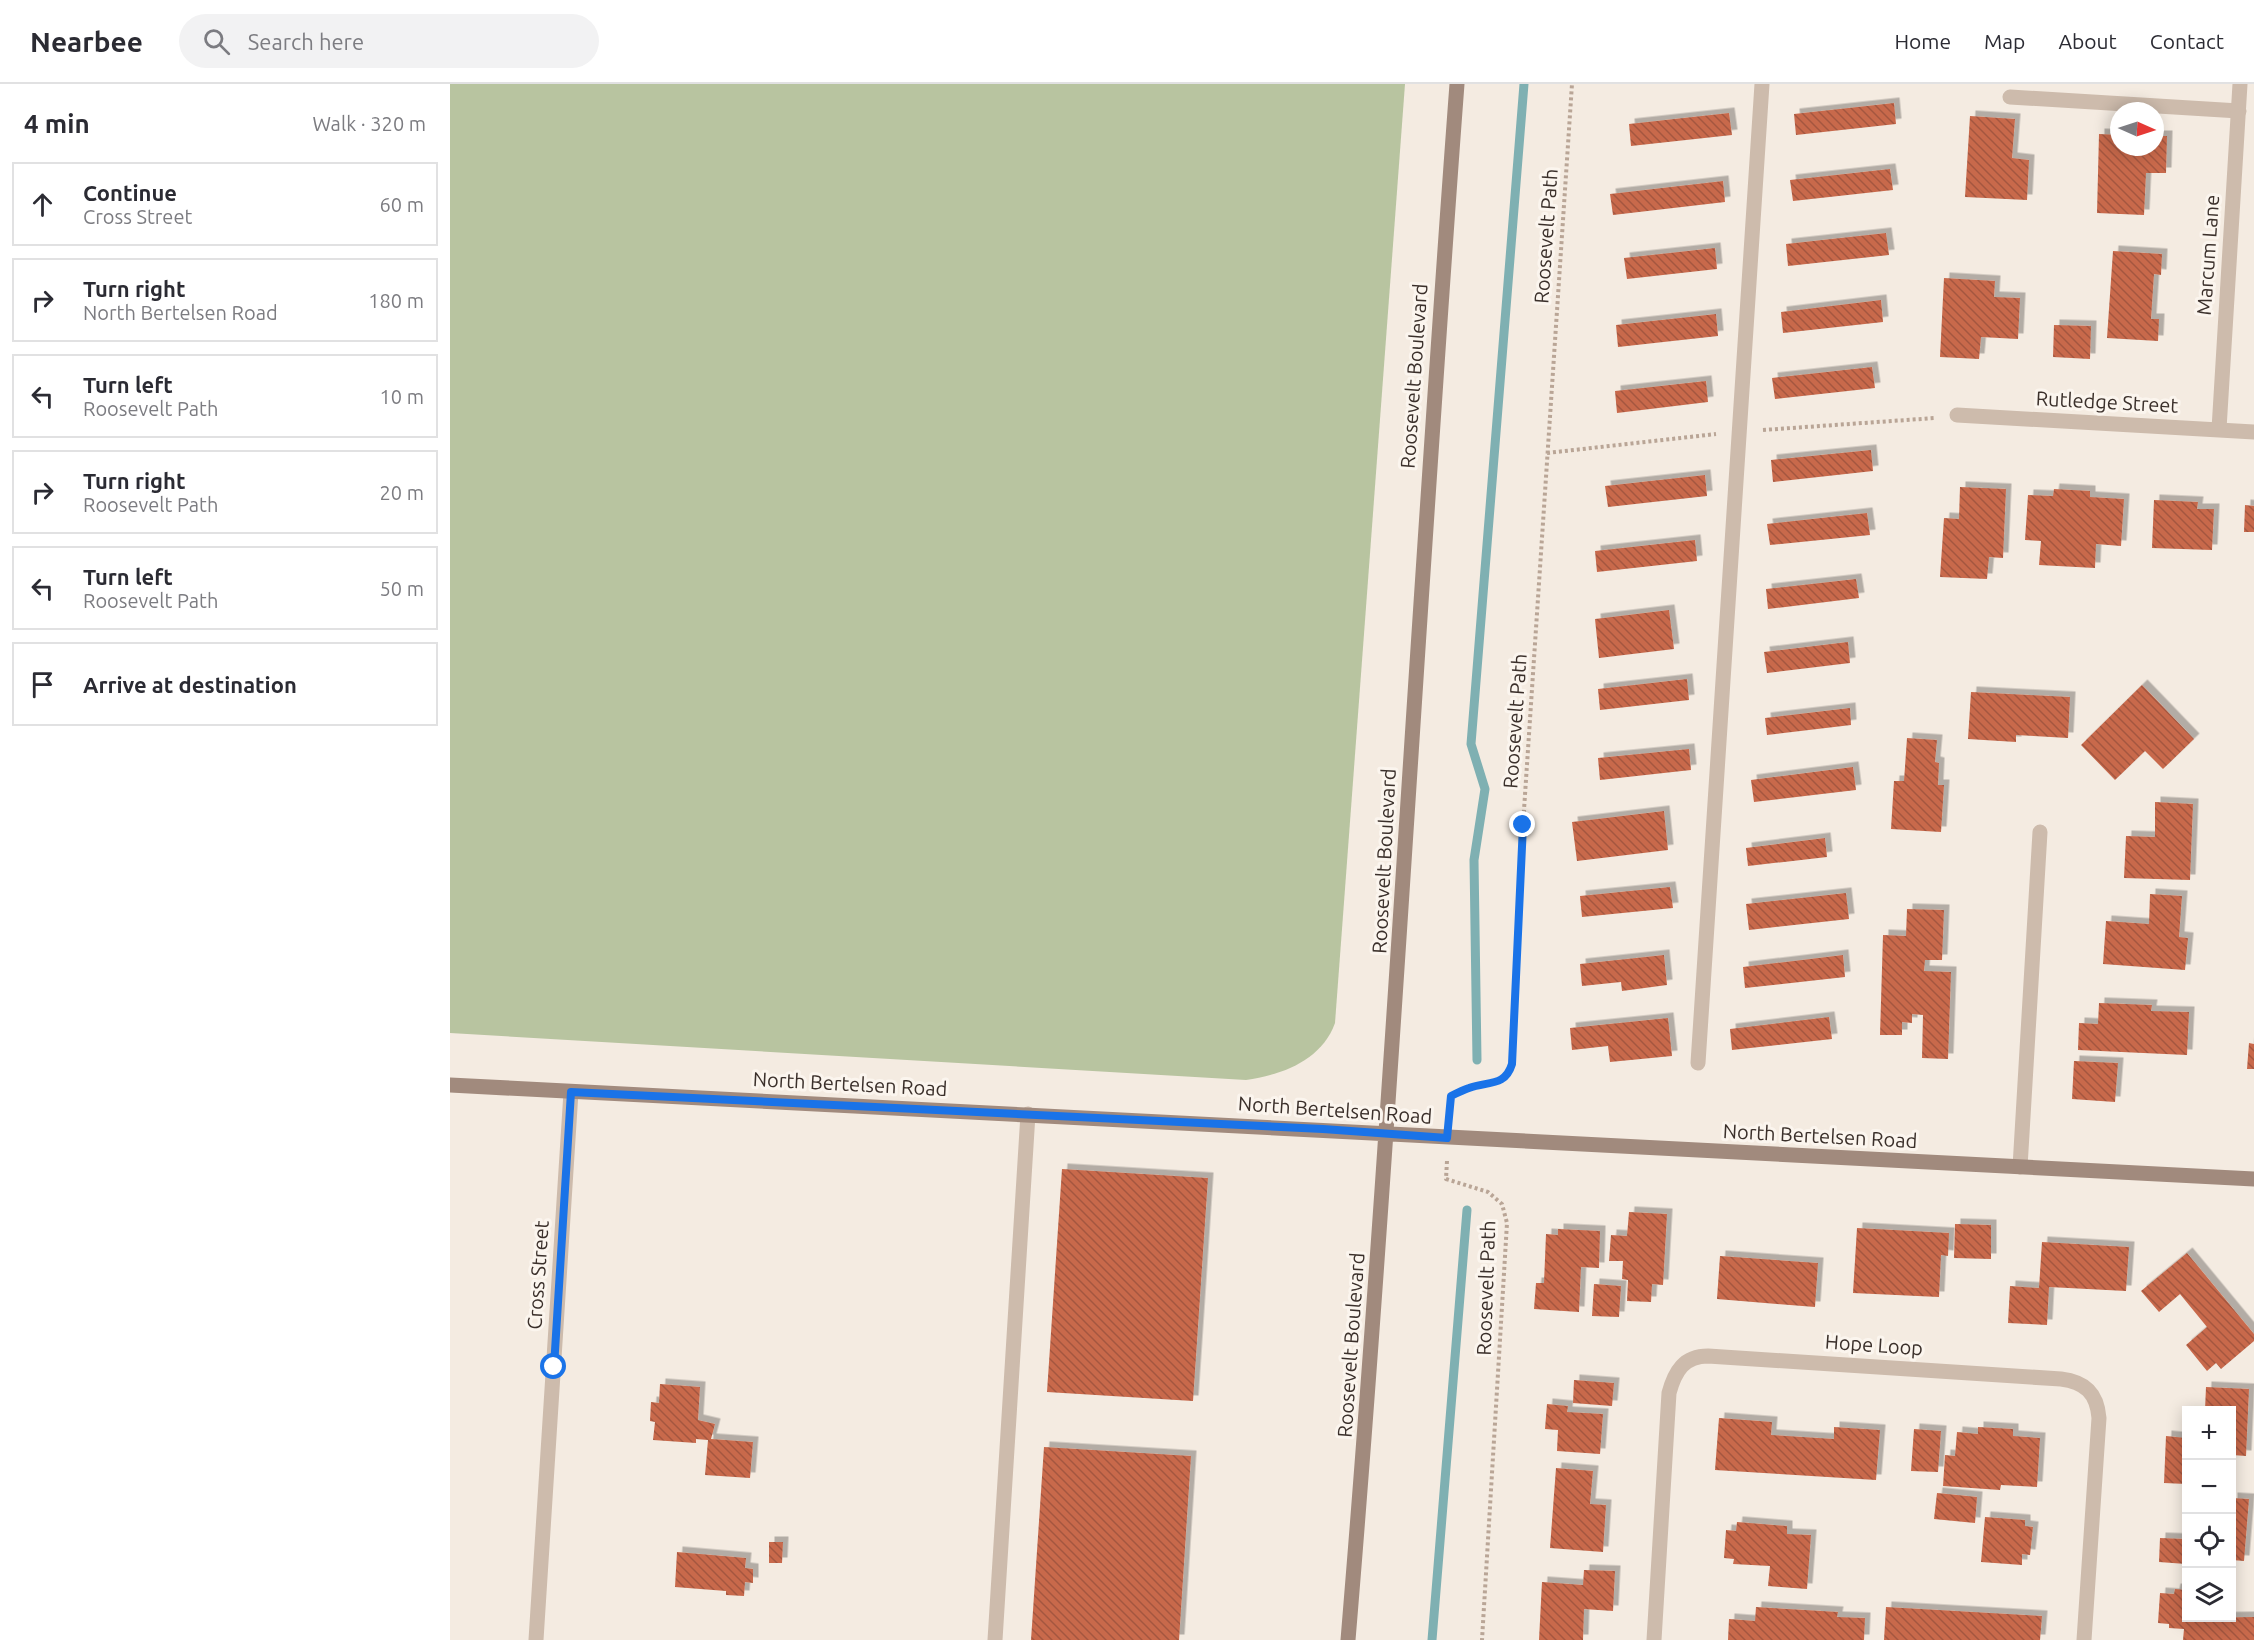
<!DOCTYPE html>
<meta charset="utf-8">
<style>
:root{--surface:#fff;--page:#f2f2f3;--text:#2b2b33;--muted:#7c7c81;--line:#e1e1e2}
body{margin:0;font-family:Ubuntu,sans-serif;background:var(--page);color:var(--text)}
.controls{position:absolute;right:18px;bottom:18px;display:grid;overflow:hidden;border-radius:0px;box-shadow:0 3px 15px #0003}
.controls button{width:54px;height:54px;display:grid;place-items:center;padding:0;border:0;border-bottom:2px solid var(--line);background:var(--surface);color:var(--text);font:30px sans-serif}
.compass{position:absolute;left:1660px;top:18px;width:54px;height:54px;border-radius:50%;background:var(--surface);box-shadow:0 3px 15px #0003;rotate:93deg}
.stop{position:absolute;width:18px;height:18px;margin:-14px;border:4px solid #1a73e8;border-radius:50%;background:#fff}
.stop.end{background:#1a73e8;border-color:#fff;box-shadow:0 2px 6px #0008}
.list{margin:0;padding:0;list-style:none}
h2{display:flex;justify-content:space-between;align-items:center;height:78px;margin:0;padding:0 24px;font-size:26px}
h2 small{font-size:20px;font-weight:400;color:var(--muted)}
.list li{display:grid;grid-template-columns:39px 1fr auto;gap:18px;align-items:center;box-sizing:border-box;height:84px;margin:0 12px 12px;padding:0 12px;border:2px solid var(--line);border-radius:0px}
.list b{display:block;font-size:22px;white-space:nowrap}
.list p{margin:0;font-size:20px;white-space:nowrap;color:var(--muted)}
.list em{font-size:20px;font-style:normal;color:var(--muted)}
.icon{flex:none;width:33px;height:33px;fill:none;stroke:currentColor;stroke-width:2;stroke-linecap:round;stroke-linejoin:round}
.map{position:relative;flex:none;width:1804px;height:1556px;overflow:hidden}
header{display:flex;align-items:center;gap:36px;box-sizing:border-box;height:84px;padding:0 30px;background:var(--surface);border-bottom:2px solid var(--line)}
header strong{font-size:28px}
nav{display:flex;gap:33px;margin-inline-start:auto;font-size:21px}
.search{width:420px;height:54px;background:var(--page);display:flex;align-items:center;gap:15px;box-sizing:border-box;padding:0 21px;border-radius:33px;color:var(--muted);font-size:22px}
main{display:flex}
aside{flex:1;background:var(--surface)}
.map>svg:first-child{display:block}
</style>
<header>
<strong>Nearbee</strong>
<div class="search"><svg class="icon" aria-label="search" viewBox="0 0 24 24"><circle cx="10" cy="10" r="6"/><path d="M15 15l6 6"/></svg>Search here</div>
<nav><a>Home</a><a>Map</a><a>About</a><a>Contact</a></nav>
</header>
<main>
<aside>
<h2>4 min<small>Walk · 320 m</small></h2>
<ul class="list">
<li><svg class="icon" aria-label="ahead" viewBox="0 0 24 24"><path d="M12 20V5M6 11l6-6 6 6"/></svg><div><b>Continue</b><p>Cross Street</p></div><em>60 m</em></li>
<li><svg class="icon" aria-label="right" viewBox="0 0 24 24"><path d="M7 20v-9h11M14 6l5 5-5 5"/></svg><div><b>Turn right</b><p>North Bertelsen Road</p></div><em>180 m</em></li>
<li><svg class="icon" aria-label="left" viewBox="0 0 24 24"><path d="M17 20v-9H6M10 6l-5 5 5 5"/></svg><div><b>Turn left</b><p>Roosevelt Path</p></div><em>10 m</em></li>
<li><svg class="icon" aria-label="right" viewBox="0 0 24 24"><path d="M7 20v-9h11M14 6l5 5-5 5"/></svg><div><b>Turn right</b><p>Roosevelt Path</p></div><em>20 m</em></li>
<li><svg class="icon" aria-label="left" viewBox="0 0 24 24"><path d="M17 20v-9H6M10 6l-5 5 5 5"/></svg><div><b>Turn left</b><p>Roosevelt Path</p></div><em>50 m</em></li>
<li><svg class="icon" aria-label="arrive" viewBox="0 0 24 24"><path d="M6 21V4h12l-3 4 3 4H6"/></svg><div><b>Arrive at destination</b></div></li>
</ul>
</aside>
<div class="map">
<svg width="1804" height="1556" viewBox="0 0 1804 1556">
<defs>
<pattern id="building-back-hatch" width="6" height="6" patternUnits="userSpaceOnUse" patternTransform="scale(1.5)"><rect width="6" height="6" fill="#c8694b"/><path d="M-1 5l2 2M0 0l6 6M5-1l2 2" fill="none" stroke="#a4573f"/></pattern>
<filter id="shadow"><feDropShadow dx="5.5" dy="-5.5" stdDeviation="0" flood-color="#0004"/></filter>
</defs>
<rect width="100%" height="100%" fill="#f4ebe1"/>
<path fill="#b8c4a0" d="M0,0H955L885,939C872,976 832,991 796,996L0,949Z"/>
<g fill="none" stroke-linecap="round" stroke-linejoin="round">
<path stroke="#7fb0b2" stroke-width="9" d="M1027,976L1024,776L1035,705L1021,660L1074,0
M982,1556L1017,1126"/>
</g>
<path fill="url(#building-back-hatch)" filter="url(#shadow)" d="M1444,19L1446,40L1346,51L1344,30Z
M1279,29L1282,51L1181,62L1179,40Z
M1520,32L1565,35L1562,74L1579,76L1577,116L1515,113Z
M1649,50L1669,51V63H1705V52H1717L1716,89H1696L1694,131L1647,129Z
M1440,85L1443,106L1343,117L1340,96Z
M1273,97L1275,118L1163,131L1160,110Z
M1436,149L1439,171L1338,182L1336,160Z
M1265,164L1267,185L1177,195L1174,174Z
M1663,167L1712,170L1711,191L1704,190L1701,235H1709L1708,257L1657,254Z
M1494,194L1545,197L1544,213L1570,214L1568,255L1531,253L1529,275L1490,273Z
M1431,216L1433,238L1333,249L1331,228Z
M1266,230L1268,252L1168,263L1166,241Z
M1604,241L1641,242L1640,275L1603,273Z
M1422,283L1425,304L1325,315L1322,294Z
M1256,297L1258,318L1167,329L1165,307Z
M1421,366L1423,387L1323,398L1321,376Z
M1255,391L1257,412L1158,423L1155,402Z
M1510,403L1556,405L1553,474L1539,473L1537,495L1490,493L1494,434L1509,435Z
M1604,405L1640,407V413L1674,415L1671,462L1646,460L1645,484L1589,481L1591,457L1575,456L1578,411L1603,412Z
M1704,416L1748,418L1747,425H1764L1762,466L1702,464Z
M1795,421L1804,422V448H1794Z
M1417,429L1420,451L1320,461L1317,440Z
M1245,456L1247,477L1147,488L1145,467Z
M1406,495L1409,514L1318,525L1316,505Z
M1219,526L1224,565L1149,574L1145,535Z
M1398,558L1400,579L1317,589L1314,568Z
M1237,595L1239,616L1150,626L1148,605Z
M1692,601L1744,655L1713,685L1695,667L1665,696L1631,661Z
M1521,608L1620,613L1618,654L1566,651V658L1518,655Z
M1400,624L1401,641L1317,651L1315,634Z
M1457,654L1487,656L1485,678L1489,679L1488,701H1494L1491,748L1441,745L1444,697H1454Z
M1239,665L1241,686L1150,696L1148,674Z
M1403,683L1406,706L1304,718L1301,696Z
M1705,718L1743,720L1740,796L1674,794L1676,752L1705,753Z
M1214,727L1218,766L1127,777L1122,738Z
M1375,754L1377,773L1298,782L1296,764Z
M1220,803L1223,824L1132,833L1130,812Z
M1396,809L1399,835L1299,846L1296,820Z
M1700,810L1732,812L1729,853L1738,854L1735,886L1653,880L1656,837L1699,840Z
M1457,825L1494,826L1492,876H1475L1474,887L1501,888L1498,975L1472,974L1473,931L1462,930V939L1452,938V951H1430L1433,851L1456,852Z
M1214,871L1217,901L1172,907L1171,898L1132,902L1130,880Z
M1393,871L1395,893L1295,904L1293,883Z
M1649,919L1702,921L1701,927L1739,928L1737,971L1628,966L1629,939L1648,940Z
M1379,933L1382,955L1282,966L1280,945Z
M1218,934L1222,972L1160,978L1158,962L1122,966L1120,944Z
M1799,959L1804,960V985H1797Z
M1624,977L1668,979L1665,1018L1622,1015Z
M612,1085L758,1094L743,1317L597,1308Z
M1179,1128L1217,1130L1213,1201L1202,1200L1201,1218L1177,1217L1178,1196L1172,1195L1173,1177H1159L1161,1151L1177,1152Z
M1505,1140L1541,1141V1175L1504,1174Z
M1407,1144L1499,1149L1498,1172L1491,1171L1489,1213L1403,1209Z
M1108,1145L1150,1147L1149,1184L1131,1183L1129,1228L1084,1225L1086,1199H1094L1096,1150L1108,1151Z
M1592,1158L1679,1163L1676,1207L1599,1203L1597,1241L1558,1239L1560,1202L1589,1204Z
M1737,1169L1804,1250V1257L1771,1285L1766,1279L1757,1287L1736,1261L1757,1243L1730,1210L1709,1228L1691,1207Z
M1270,1172L1368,1179L1365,1223L1267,1215Z
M1144,1200L1171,1202L1169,1233L1142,1232Z
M1124,1296L1164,1299L1162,1322L1123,1319Z
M210,1300L250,1303L248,1336L265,1340L261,1355L303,1358L300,1394L255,1391L258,1356L246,1355V1359L203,1356L205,1338L200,1337L201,1318L209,1319Z
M1756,1303L1799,1305L1796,1372L1782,1371V1326H1755Z
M1097,1320L1118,1322L1117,1328L1153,1330L1150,1370L1107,1367L1108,1346L1095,1345Z
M1269,1334L1322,1338L1321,1351L1384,1355V1343L1430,1346L1426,1396L1265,1386Z
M1528,1343L1563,1345V1352L1590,1354L1587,1403L1551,1401L1550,1406L1493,1402L1495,1371L1505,1372L1507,1348L1528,1350Z
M1464,1345L1491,1347L1488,1388L1461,1387Z
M1716,1352L1736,1354V1400L1714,1399Z
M594,1363L741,1372L729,1556H581Z
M1106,1384L1143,1387L1140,1420L1156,1421L1153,1468L1100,1464Z
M1487,1409L1527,1413L1525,1439L1484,1435Z
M1782,1414L1799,1415L1794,1477L1782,1476Z
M1535,1433L1575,1436V1442L1583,1443L1580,1471L1572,1470V1481L1531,1478Z
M1287,1438L1337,1442V1450L1361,1451L1357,1505L1318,1502L1320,1482L1283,1480L1284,1475L1274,1474L1276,1446L1286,1447Z
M1710,1454L1736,1455V1480L1709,1478Z
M319,1458H333L332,1479H319Z
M227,1468L296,1474L295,1484L303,1485V1499L295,1498L294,1512L276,1511V1507L225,1503Z
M1134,1486L1165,1487L1163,1527L1134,1525L1133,1556H1089L1092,1498L1133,1501Z
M1725,1505L1736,1506V1534L1804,1533V1556H1733L1734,1545L1719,1544V1540L1708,1539L1710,1509L1724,1510Z
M1306,1523L1388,1528L1387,1533L1415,1534L1414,1556H1278L1279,1535L1305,1537Z
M1436,1523L1592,1532L1590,1556H1434Z"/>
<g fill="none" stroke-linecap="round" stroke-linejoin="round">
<path stroke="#b9a596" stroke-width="4" stroke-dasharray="3 3" stroke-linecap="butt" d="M1313,346L1485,334
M1097,369L1266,350
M999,1030L1001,1012C1007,1009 1013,1006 1019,1003C1038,997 1055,1003 1062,980L1073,741L1122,0
M997,1077L996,1095L1038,1108L1052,1120L1057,1139L1032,1556"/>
<path stroke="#cdbbac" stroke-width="15" d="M1560,13L1789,27
M545,1556L578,1030"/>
<path stroke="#cdbbac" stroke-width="15" d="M1507,331L1804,348
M1769,345L1790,0
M1248,979L1312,0
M1570,1083L1590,748
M86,1556L121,1008
M1204,1556L1219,1309C1225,1287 1234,1272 1258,1272L1611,1295C1635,1298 1647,1309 1649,1334L1634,1556"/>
<path stroke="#a18a7d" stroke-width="15" d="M0,1001L1804,1095
M898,1556C941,1038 968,519 1007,0"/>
</g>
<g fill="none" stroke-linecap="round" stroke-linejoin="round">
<path stroke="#1a73e8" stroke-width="8" d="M104,1283L121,1008L873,1045L997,1054L1001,1012C1007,1009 1013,1006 1019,1004C1038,997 1055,1003 1062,980L1073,741"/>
</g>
<g text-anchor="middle" stroke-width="6" stroke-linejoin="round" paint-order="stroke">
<g font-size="20" fill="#3b302b" stroke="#fbf5ee">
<text transform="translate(1096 152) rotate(-86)" y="7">Roosevelt Path</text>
<text transform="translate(1758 171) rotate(-86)" y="7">Marcum Lane</text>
<text transform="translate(964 292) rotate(-86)" y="7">Roosevelt Boulevard</text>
<text transform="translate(1657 318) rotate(3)" y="7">Rutledge Street</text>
<text transform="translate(1065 637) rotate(-86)" y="7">Roosevelt Path</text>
<text transform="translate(934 777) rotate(-87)" y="7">Roosevelt Boulevard</text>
<text transform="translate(400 1000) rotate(3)" y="7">North Bertelsen Road</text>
<text transform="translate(885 1026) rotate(4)" y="7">North Bertelsen Road</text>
<text transform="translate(1370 1052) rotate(3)" y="7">North Bertelsen Road</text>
<text transform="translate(88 1191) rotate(-86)" y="7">Cross Street</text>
<text transform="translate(1036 1204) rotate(-88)" y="7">Roosevelt Path</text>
<text transform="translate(901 1261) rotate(-86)" y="7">Roosevelt Boulevard</text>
<text transform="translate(1424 1261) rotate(4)" y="7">Hope Loop</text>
</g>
</g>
</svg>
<div class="controls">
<button>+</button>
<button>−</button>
<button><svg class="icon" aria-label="locate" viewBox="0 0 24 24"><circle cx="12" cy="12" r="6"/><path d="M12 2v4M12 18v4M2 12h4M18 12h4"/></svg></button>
<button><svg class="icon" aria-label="layers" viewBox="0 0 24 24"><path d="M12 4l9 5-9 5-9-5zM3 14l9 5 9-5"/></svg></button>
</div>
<svg class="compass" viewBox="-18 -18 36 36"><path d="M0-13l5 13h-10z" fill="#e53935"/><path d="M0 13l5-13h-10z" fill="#7c7c81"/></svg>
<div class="stop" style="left:104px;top:1283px"></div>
<div class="stop end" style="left:1073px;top:741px"></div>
</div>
</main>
